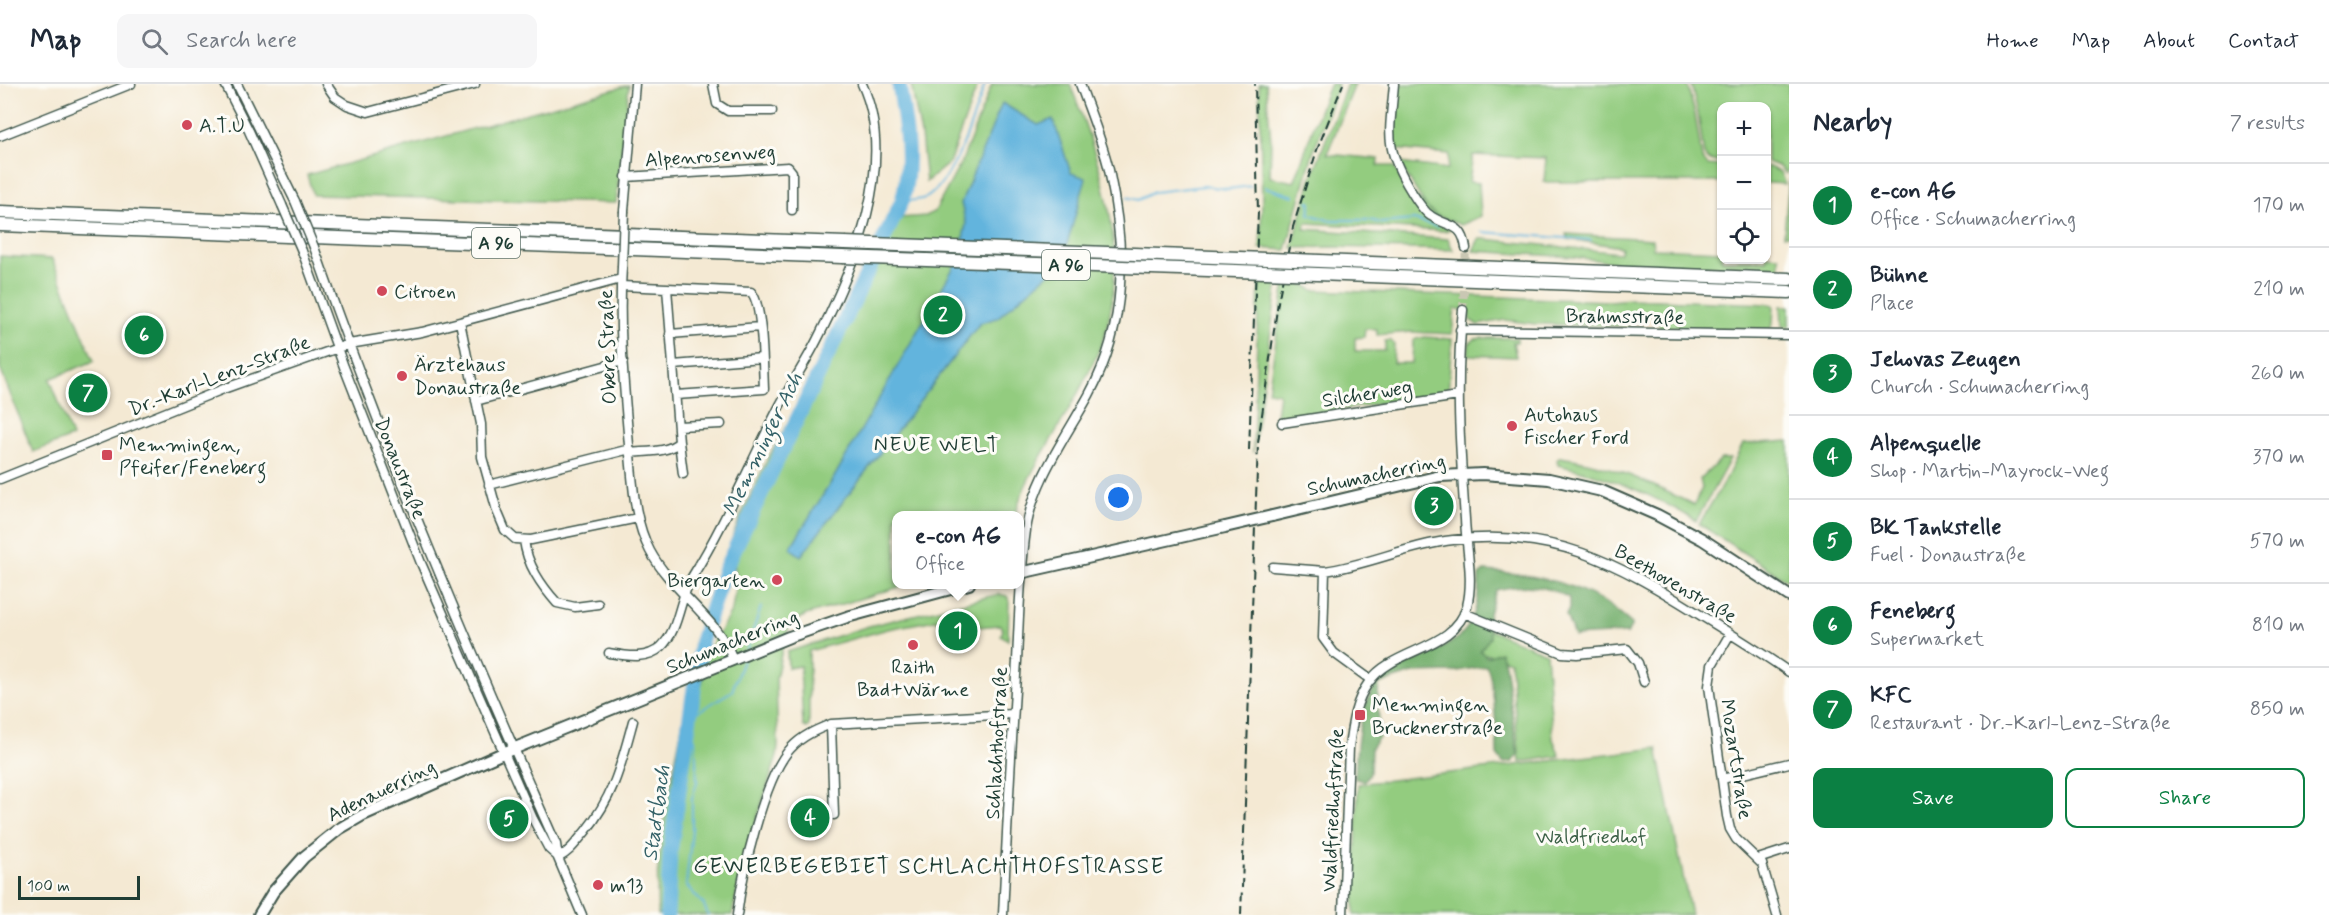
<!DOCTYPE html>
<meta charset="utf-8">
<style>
:root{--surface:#fff;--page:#f6f6f7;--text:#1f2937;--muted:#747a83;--line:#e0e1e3;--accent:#0b8043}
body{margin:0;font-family:Mynerve,sans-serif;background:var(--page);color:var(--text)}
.controls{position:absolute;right:18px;top:18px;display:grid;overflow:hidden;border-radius:12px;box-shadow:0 2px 4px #0004}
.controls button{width:54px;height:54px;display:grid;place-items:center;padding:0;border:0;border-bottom:2px solid var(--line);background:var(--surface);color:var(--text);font:30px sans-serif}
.scale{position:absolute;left:18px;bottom:15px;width:122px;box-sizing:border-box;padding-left:6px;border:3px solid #1f3d34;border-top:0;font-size:16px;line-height:21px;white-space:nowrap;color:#1f3d34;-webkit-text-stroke:4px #fdfcf7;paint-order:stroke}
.you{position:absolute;left:1119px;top:414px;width:21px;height:21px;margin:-15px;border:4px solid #fff;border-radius:50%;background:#1a73e8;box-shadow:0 0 0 9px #1a73e833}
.badge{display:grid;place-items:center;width:39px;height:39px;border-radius:50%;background:var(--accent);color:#fff;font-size:20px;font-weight:700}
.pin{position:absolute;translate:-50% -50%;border:3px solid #fff;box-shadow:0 2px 6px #0006}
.popup{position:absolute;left:892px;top:427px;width:132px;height:78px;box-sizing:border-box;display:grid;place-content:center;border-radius:12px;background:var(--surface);filter:drop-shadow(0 2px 4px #0005);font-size:20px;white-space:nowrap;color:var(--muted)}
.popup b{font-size:22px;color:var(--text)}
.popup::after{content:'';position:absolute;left:50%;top:100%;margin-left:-12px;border:12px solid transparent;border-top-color:var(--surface)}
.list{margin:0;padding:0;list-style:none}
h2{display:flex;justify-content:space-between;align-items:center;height:78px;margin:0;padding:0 24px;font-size:26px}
h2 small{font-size:20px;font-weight:400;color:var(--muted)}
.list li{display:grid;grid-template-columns:39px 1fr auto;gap:18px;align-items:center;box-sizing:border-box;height:84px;padding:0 24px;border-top:2px solid var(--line)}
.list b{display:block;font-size:22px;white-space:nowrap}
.list p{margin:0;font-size:20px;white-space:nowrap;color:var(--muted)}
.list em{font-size:20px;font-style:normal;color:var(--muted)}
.actions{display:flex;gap:12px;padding:18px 24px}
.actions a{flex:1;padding:14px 0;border:2px solid var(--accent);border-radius:12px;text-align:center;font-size:21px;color:var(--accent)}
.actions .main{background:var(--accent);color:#fff}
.icon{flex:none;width:33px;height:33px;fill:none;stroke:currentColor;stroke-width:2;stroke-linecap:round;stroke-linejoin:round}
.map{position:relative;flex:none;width:1789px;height:831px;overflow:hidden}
header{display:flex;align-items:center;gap:36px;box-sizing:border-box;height:84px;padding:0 30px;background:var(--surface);border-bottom:2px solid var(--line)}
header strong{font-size:28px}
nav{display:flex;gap:33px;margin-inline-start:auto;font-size:21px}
.search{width:420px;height:54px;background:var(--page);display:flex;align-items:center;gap:15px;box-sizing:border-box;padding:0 21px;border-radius:12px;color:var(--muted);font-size:22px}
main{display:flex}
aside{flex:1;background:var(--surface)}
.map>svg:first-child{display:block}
</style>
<header>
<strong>Map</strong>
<div class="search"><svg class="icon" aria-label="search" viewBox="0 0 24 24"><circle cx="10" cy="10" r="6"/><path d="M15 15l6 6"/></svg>Search here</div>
<nav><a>Home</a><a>Map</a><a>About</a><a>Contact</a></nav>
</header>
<main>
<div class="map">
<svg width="1789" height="831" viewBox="0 0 1789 831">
<rect width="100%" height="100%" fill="#fdfcf7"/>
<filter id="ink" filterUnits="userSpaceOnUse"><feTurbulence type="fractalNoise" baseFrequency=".0167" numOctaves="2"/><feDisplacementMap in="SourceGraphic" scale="12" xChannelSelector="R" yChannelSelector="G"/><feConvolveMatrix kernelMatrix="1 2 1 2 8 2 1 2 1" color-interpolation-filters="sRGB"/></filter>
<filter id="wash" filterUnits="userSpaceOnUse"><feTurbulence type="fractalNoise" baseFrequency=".008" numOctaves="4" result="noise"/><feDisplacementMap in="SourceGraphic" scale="24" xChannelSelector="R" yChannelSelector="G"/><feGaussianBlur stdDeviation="1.35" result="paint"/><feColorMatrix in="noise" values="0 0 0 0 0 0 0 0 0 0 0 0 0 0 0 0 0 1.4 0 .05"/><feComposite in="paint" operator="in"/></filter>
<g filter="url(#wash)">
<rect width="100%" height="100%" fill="#f4e9d3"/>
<path fill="#93cc7f" stroke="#59845a" stroke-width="1.5" d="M911,0H978L949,79L926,98L921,51Z
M992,0H1070C1102,81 1133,175 1101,261C1093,281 1083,300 1073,318C1054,354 1024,393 1015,431L896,432V500L906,501L806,531L790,541L783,561L776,594L778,661L777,672L743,778L732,831H658C653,764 673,696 684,631L689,614L702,600L708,568L732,526L737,494L730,460L741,431L767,376L852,226L864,189L886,135L926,132L935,127L962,77Z
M1259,0H1266L1271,57L1270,93L1294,98C1307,65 1315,33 1330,0H1338L1312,72L1286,166L1260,164L1262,119Z
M1347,0H1355L1327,70L1379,75L1378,82H1394L1406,104L1450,145L1445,147L1306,139L1304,145L1448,155L1453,166L1331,163L1292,164L1311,95Z
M1397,0H1687L1695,30L1702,75L1708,81L1721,82V98H1544L1546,74L1473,71L1469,98L1479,99L1481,132L1461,141L1436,131L1427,124L1399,79L1448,85L1449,70L1394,65L1393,53Z
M1691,0H1789V83L1786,90L1778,82L1767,78L1766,22H1722L1721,79L1707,75L1704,71L1698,29Z
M629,1L616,119L313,111L307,91Z
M1767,82L1780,88L1785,100L1767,99Z
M1789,93V151H1784Z
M1566,150L1652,155L1653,164L1721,167L1722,176H1766L1767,171L1779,172V185L1617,179L1574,173L1473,167L1479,155H1484L1620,169L1621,163L1568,155Z
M0,172L52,175L94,277L50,295L72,353L33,368L0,284Z
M1259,198H1278L1253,369Z
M1285,199L1305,201L1313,206L1609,217L1631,215L1770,220L1774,221L1773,240L1770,245H1661L1658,239L1657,231H1630V239L1626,242L1535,240L1505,236L1478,241L1470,236L1469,226L1455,225L1452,250L1410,248L1377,251V245H1365L1364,253L1355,254V267H1385V257L1390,256L1394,260L1393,279H1412L1413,258L1415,255L1425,253L1452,255L1448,309L1288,334L1276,332L1279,309L1268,307Z
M1781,222H1789V243L1782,242Z
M1517,254V258H1513L1516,273L1468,271L1469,260L1475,255L1482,254Z
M1789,357V498L1699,440L1726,395L1743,360Z
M1560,373C1612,380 1647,398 1694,421L1702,404L1700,395L1721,375H1730L1696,437C1653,410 1607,392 1558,381L1557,376Z
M999,510L1007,512L1009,517L1008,556L1001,551L1003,546L1000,541L978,543L962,535L939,538L935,536L888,545L809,567V642L807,644L803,642L800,582L788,584L787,568L869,542Z
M1482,543L1546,569L1553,655L1560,672L1520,678L1510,577L1475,567Z
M1657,664L1691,831H1354L1358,700Z"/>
<path fill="#76b06e" stroke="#4a7651" stroke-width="1.5" d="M1484,487C1523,489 1567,496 1602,517C1612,523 1622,532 1632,540L1627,551V549L1574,552L1566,531L1569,525V514C1545,500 1522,500 1496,506L1488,533L1490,554L1480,566L1487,573L1500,568L1505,580L1518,671L1512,678L1503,679L1497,671C1497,656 1494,591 1486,582L1452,588L1413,589L1379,600L1377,619L1381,650L1371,664L1370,689L1365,697L1355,695C1356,665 1358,628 1375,602C1382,592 1395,586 1405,581C1456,558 1479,553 1479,491Z"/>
<path fill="#62b4dd" stroke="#407888" stroke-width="1.5" d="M1002,19L1038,41L1053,35L1071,89L1086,94L1062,178L997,234L980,239L801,472L790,464L833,395L959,174L966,140L961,119Z"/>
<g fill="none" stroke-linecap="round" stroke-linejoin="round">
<path stroke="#62b4dd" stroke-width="2" d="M1265,103L1294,112
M1127,113L1138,116L1154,108L1204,102L1228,105L1251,102
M902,117C911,116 923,117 929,112C958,89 973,33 985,0
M1308,117L1311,119L1309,130L1328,136H1370L1381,139L1414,136L1438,143
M1482,148L1591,156
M747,565L761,523
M691,632L732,607L743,576
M689,646L695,655L697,698L692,714V746L686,801L704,821L708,831"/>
<path stroke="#62b4dd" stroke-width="15" d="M667,831L670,769L701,557L724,487L902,117C913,79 905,38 899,0"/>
</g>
</g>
<g filter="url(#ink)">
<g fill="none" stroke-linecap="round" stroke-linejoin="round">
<path stroke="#c9c7b3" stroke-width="8" stroke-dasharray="8 4" stroke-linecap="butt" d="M1463,226L1466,164"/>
<g stroke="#3f574c" stroke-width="11">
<path id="minor" d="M225,0L249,47L282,121
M237,0L295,117
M326,0L335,13L347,21L368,28L475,0
M713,0L717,20L728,27H772
M1394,0C1390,50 1383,61 1411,107C1416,115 1423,127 1431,132C1449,144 1462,138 1466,164
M0,52L131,0
M626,93L788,83L792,88V126
M624,127L635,0
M314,163C385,366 469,564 556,760L558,774L582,831
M302,167L344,283L421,479L533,735L549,765L558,773
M622,183C618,242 624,302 629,361C633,396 633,435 650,467C672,508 716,532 733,575
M621,202L667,204L679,358C668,369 645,367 630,369
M667,204L751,208C763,219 763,286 764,305L676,311
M460,238L481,340L482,373L497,427L505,446L515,455L531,456L638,434
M1460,246L1789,251
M670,250L760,243
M673,281L762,274
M476,317L623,277
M1282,339L1458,312
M678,342L721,340
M679,358L683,390
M0,395L226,304L349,260L422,248L621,195
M489,401L630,365
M524,456C527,481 541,501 557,519L575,523L598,520
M1273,483L1325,487
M1464,529L1562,569L1577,570L1627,565L1638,579L1644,598
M1730,550L1712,581L1709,602L1727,732L1730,745L1736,755L1762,780L1777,831
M609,569C627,572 647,576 661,563C680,545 679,514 692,493C725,440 749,382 777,327C789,303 805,280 817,256C854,184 898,79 862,0
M1371,596L1334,569L1323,554L1325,487C1368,481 1409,461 1453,456C1552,444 1616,478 1697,529C1728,548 1759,567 1789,588
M831,640L834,731
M1722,695L1789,679
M558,774C571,767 576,758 585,748C614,712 621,681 633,637
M1758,775L1789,765
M737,831C742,791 764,692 791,664C802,652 816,646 831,640L1013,630
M1003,831C1007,746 1011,662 1017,577C1019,533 1020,489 1026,446C1033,397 1066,353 1089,311C1128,239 1126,165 1109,86C1102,56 1090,28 1080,0
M1343,831L1349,663C1352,640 1355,617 1369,598C1393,564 1455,566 1467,522C1474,495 1466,463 1465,435C1460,365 1455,295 1463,226"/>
</g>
<g stroke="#3f574c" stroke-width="14">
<path id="major" d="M1272,432L1440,392L1483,390L1549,395L1602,407L1657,431L1702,455L1789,512
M1020,489L1225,443
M259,831L273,808L304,773L339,745L363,731L503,669L789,553L847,533L969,500"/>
</g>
<g stroke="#3f574c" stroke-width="15">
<path id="highway" d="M0,128L845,159
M0,141L842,173
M1294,176L1789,195
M1291,189L1789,208"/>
</g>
<use href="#minor" stroke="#fff" stroke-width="8"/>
<use href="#major" stroke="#fff" stroke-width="10"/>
<use href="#highway" stroke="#fff" stroke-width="12"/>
<path stroke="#1f3d34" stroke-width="2" stroke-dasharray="9 4.5" stroke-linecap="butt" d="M1249,366L1258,128L1255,0
M1241,831L1258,359L1278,218L1293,143L1317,66L1343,0"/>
<g stroke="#3f574c" stroke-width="11" stroke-linecap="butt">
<path id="minor-bridge" d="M295,117L314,163
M282,121L302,167
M622,183L624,127"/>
</g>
<g stroke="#3f574c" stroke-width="14" stroke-linecap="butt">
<path id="major-bridge" d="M1225,443L1272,432"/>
</g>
<g stroke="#3f574c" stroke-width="15" stroke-linecap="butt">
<path id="highway-bridge" d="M845,159L1294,176
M842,173L1291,189"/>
</g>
<use href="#minor-bridge" stroke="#fff" stroke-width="8"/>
<use href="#major-bridge" stroke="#fff" stroke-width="10"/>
<use href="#highway-bridge" stroke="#fff" stroke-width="12"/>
</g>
</g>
<g fill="#d1495b" stroke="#fdfcf7" stroke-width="2">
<circle cx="187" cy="41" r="6"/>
<circle cx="382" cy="207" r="6"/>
<circle cx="402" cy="292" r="6"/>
<circle cx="1512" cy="342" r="6"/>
<rect x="101" y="365" width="12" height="12" rx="3"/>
<circle cx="777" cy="496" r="6"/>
<circle cx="913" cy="561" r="6"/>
<rect x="1354" y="625" width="12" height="12" rx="3"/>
<circle cx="598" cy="801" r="6"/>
</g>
<g text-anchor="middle" stroke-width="6" stroke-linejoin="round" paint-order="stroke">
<g fill="#fdfcf7" stroke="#62766e" stroke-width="1.5">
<rect x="472" y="144" width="48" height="30" rx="4.5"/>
<rect x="1042" y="166" width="48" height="30" rx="4.5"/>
</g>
<g font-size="18" font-weight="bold" fill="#1f3d34">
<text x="496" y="165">A 96</text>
<text x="1066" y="187">A 96</text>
</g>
<g font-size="20" fill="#1f3d34" stroke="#fdfcf7" text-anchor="start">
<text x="199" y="48">A.T.U</text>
<text x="394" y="214">Citroen</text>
<text x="414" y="287">Ärztehaus<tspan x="414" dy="23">Donaustraße</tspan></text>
<text x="1524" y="337">Autohaus<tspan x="1524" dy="23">Fischer Ford</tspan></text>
<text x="119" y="367">Memmingen,<tspan x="119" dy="23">Pfeifer/Feneberg</tspan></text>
<text x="765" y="503" text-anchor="end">Biergarten</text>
<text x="913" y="589" text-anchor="middle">Raith<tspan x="913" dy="23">Bad+Wärme</tspan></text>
<text x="1372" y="627">Memmingen<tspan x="1372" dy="23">Brucknerstraße</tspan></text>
<text x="610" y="808">m13</text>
</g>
<g font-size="20" fill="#1f3d34" stroke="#fdfcf7">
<text transform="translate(710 71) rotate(-4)" y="7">Alpenrosenweg</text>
<text transform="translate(1625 232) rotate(1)" y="7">Brahmsstraße</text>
<text transform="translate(607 263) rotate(-92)" y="7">Obere Straße</text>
<text transform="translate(219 291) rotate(-21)" y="7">Dr.-Karl-Lenz-Straße</text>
<text transform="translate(1367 309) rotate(-9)" y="7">Silcherweg</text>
<text transform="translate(401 384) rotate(68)" y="7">Donaustraße</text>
<text transform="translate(1376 390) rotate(-12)" y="7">Schumacherring</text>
<text transform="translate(1676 499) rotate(30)" y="7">Beethovenstraße</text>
<text transform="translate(732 557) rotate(-22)" y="7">Schumacherring</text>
<text transform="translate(996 659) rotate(-87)" y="7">Schlachthofstraße</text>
<text transform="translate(1737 675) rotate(81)" y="7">Mozartstraße</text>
<text transform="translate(381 706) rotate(-26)" y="7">Adenauerring</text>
<text transform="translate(1332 726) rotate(-87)" y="7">Waldfriedhofstraße</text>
</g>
<g font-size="20" fill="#3c6147" stroke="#fdfcf7">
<text x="1591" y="759">Waldfriedhof</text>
</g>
<g font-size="21" font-style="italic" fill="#336167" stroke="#fdfcf7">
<text transform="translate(762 360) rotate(-64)" y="7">Memminger Ach</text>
<text transform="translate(656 729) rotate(-82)" y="7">Stadtbach</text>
</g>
<g font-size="21" letter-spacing="1.5" fill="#1f3d34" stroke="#fdfcf7">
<text x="937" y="367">NEUE WELT</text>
</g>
<g font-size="22" letter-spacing="1.5" fill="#1f3d34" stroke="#fdfcf7">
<text x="929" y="789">GEWERBEGEBIET SCHLACHTHOFSTRASSE</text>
</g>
</g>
</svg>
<div class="controls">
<button>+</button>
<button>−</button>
<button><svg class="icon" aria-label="locate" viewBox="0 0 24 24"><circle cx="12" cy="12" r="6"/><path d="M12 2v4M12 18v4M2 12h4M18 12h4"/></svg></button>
</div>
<div class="scale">100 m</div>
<div class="you"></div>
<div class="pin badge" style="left:958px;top:547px">1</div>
<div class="popup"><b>e-con AG</b>Office</div>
<div class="pin badge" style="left:943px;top:231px">2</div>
<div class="pin badge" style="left:1434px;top:422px">3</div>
<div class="pin badge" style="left:810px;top:734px">4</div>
<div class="pin badge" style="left:509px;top:735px">5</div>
<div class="pin badge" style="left:144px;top:251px">6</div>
<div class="pin badge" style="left:88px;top:309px">7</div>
</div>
<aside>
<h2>Nearby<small>7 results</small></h2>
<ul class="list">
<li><span class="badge">1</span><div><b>e-con AG</b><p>Office · Schumacherring</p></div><em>170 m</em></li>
<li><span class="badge">2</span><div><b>Bühne</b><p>Place</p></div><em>210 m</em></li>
<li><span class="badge">3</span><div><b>Jehovas Zeugen</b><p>Church · Schumacherring</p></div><em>260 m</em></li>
<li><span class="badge">4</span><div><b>Alpenquelle</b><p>Shop · Martin-Mayrock-Weg</p></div><em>370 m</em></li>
<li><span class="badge">5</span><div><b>BK Tankstelle</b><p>Fuel · Donaustraße</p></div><em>570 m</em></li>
<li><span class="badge">6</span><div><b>Feneberg</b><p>Supermarket</p></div><em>810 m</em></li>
<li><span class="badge">7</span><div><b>KFC</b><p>Restaurant · Dr.-Karl-Lenz-Straße</p></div><em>850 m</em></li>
</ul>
<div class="actions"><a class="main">Save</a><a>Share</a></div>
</aside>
</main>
